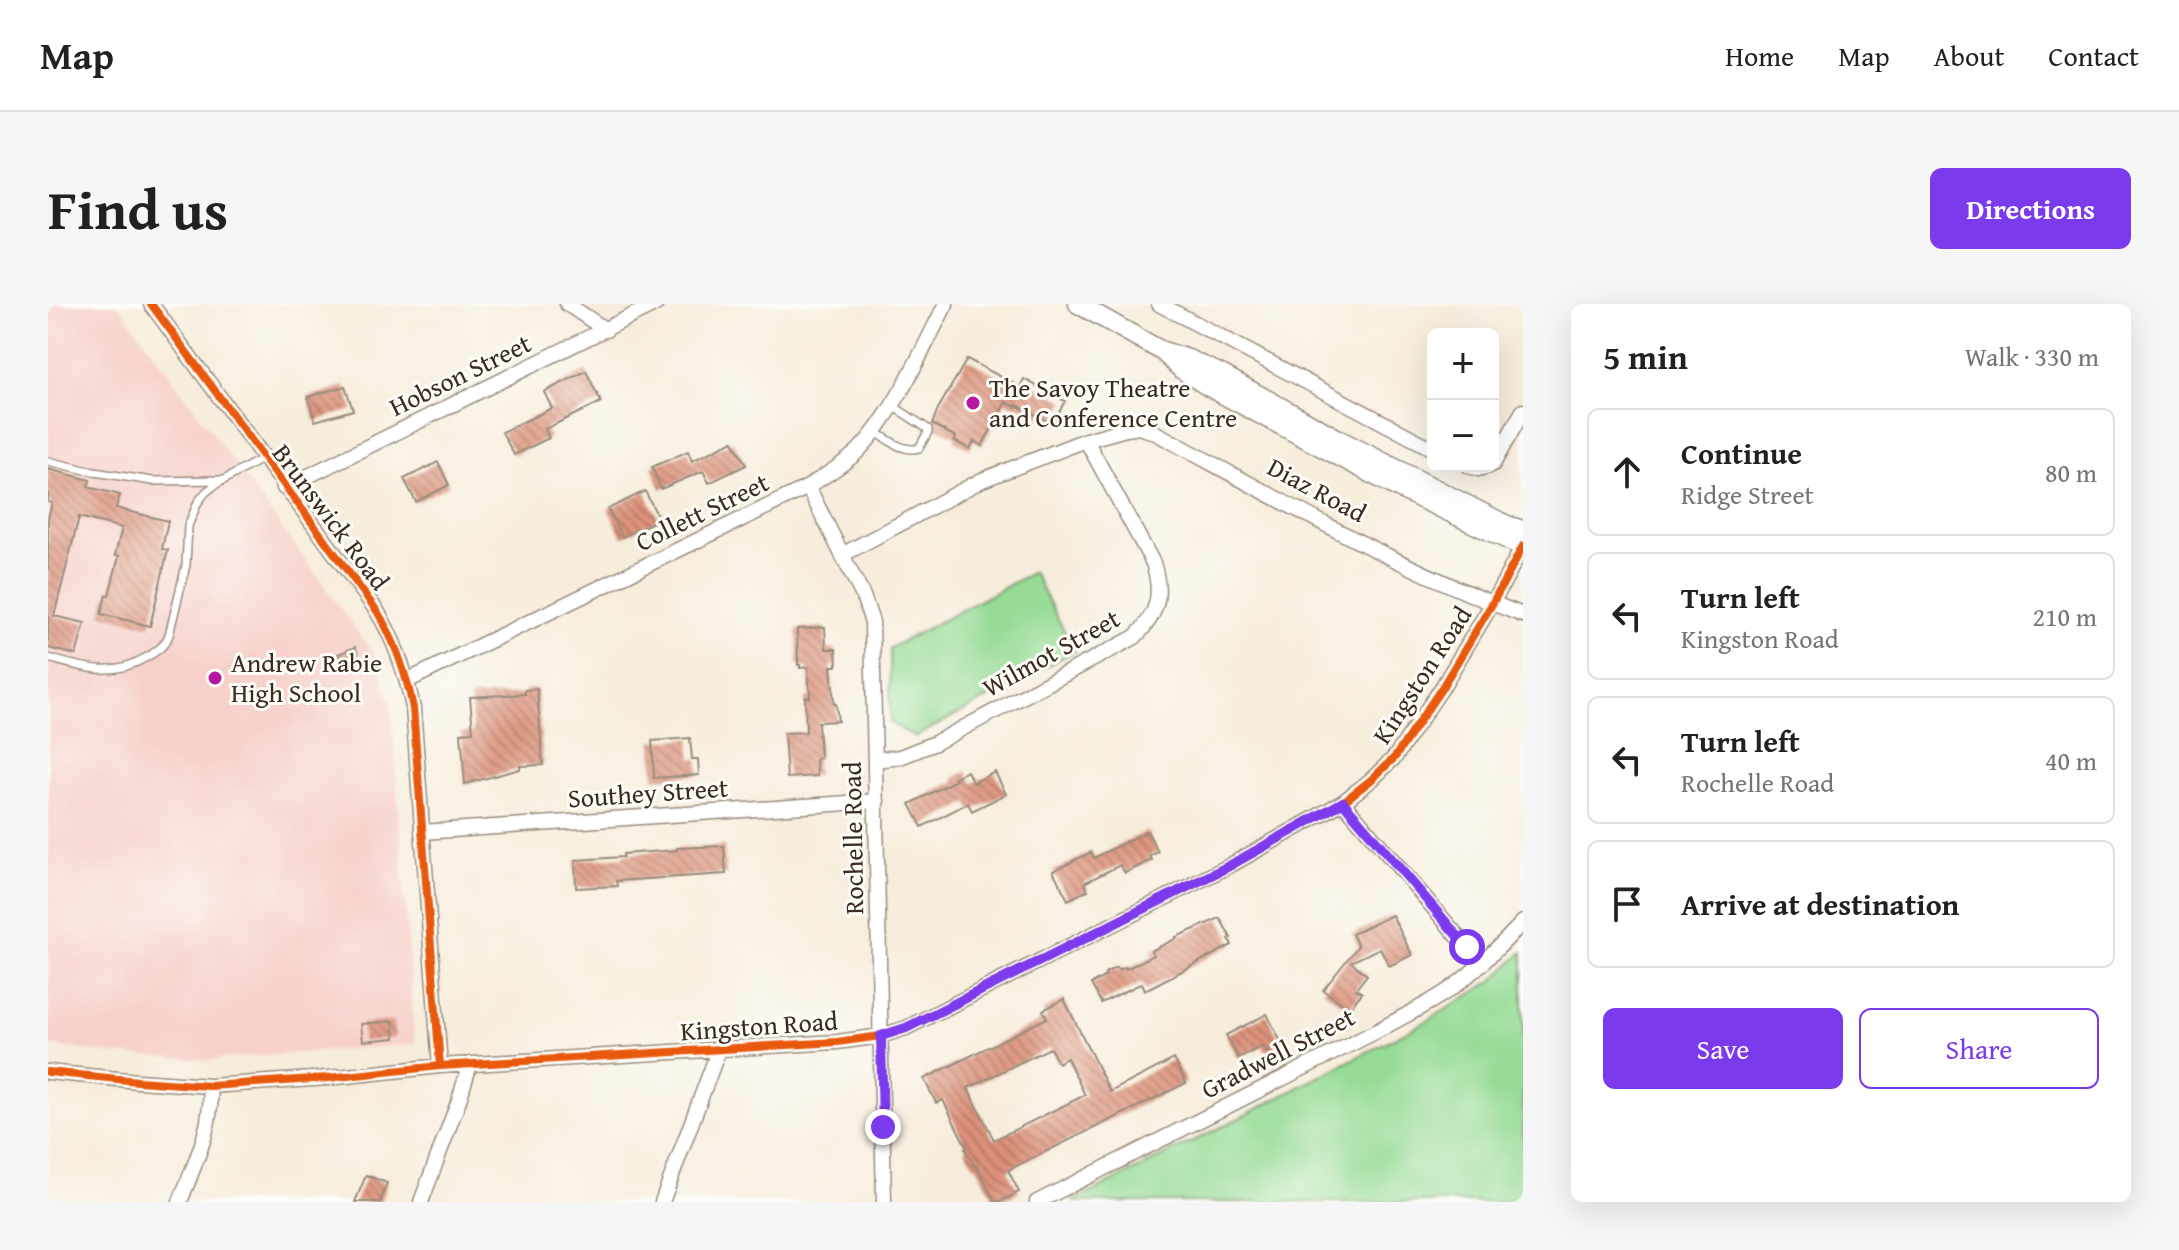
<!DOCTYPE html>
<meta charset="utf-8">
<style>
:root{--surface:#fff;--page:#f6f6f6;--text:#202124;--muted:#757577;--line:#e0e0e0;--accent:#7c3aed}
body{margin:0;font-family:"Gentium Book Plus",serif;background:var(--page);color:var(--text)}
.controls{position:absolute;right:24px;top:24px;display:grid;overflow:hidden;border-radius:12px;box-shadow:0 8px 32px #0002}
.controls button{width:72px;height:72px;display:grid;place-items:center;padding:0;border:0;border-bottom:2px solid var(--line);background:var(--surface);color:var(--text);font:40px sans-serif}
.stop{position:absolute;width:24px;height:24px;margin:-18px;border:6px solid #7c3aed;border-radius:50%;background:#fff}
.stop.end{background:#7c3aed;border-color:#fff;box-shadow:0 2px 8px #0008}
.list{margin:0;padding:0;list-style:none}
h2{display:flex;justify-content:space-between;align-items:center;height:104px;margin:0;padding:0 32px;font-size:34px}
h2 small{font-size:26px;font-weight:400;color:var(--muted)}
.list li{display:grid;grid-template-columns:52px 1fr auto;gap:24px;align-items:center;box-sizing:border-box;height:128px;margin:0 16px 16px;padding:0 16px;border:2px solid var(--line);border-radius:12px}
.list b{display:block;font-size:30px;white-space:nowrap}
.list p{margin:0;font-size:26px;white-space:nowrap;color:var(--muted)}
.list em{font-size:26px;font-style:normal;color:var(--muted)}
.actions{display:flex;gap:16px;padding:24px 32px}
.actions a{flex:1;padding:18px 0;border:2px solid var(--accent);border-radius:12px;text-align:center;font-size:28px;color:var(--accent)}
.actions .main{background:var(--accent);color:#fff}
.icon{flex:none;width:44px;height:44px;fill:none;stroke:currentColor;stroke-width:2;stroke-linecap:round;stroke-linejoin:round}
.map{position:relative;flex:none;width:1475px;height:898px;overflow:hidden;border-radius:12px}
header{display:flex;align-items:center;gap:48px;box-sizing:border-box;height:112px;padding:0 40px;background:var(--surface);border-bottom:2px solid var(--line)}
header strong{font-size:38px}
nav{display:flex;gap:44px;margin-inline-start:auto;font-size:28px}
.intro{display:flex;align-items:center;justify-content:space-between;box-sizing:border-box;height:192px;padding:0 48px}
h1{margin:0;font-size:56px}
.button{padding:20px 36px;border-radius:12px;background:var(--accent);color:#fff;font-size:28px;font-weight:700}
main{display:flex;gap:48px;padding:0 48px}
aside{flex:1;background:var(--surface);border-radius:12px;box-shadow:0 8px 32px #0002}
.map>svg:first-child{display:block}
</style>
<header>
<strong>Map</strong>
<nav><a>Home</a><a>Map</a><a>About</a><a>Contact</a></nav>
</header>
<div class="intro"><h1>Find us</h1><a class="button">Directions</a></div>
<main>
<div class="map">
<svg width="1475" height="898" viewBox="0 0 1475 898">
<defs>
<pattern id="building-back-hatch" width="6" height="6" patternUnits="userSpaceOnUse" patternTransform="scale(2)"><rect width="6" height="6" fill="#dc9179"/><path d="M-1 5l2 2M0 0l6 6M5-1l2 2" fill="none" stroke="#b47763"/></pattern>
</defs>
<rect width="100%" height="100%" fill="#fdfcf7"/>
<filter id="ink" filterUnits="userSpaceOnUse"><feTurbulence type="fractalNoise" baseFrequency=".0125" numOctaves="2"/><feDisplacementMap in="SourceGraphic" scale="16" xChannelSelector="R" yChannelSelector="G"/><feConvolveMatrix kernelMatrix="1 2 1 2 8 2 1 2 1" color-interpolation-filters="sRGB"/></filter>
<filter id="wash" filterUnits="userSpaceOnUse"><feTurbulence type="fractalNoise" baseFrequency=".006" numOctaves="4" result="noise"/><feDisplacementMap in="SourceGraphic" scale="32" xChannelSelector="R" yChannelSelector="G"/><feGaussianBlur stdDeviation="1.8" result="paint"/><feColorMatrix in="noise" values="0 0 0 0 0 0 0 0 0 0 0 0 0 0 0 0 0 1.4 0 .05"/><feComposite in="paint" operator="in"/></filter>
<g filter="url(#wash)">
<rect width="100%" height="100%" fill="#f7eddc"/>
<path fill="#f7d0ca" d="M0,0H70L326,350L343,398L367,740L160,756L63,750L0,741Z"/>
<path fill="#95db95" stroke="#68825a" stroke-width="2" d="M985,268L1027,347L867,433L842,419V344Z
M1475,648V892L1466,898H1024L1207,806L1379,717L1444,677Z"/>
<g id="blocks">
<path fill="url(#building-back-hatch)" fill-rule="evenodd" d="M919,55L972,83L976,75L1017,97L1005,120L969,101L968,103L958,98L934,142L926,137L922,145L906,137L908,133L884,120L890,105Z
M538,67L553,98L497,125L501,134L466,151L454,128L504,104L496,88Z
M297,82L305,106L267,117L260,93Z
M685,137L698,161L661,179L655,167L613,185L604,163L640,147L644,157Z
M390,158L401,181L368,198L356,175Z
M0,165L42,176L40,183L72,191L68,204L120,217L114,245L120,246L102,322L53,310L58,291H61L71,252L67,251L74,224L31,213L6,312L37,319L28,351L0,344V214L4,199L0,198Z
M597,187L611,215L574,233L560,205Z
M777,323L778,345H788L789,362H783L786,400H788L790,417L770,418L772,454L768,455L769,472L739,474L736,429L758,428L757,393H762L760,363L752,364V361H750L749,325Z
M307,343L314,359L296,366L290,350Z
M489,385L495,461L472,462V465L417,480L413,429L425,428L422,393L477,390V386Z
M642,434L644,455H650L651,471L606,474L604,437Z
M919,467L925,479L947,468L958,490L924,507L920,499L874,523L862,500L908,476L906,474Z
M1099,527L1110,548L1102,552L1104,556L1077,569L1072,561L1036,579L1040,586L1020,596L1005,567L1043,548L1046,554Z
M676,542L678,570L568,577L569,582L528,584L527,556L575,553V550L629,546V544Z
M1344,611L1364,651L1341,662L1332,644L1303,658L1319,671L1308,685L1314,689L1301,705L1275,686L1310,642L1304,630Z
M1172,614L1183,634L1181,635L1184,641L1097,686L1094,679L1053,699L1043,680L1058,672L1057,669L1068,663L1070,666L1077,663L1078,665L1106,651L1103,647L1129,634L1128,633Z
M1016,695L1062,788L1126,755L1138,779L960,866L971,888L951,898H947L928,861L926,862L917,845L919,844L895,796L888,799L876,775L999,714L995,706ZM1002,744L1010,759L1019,754L1037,791L946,836L920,784Z
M1219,710L1234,740L1218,748L1215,742L1190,754L1178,731Z
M345,717L347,734L315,737L313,720Z
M318,871L339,879L332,898H307Z"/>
</g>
</g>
<g filter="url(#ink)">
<use href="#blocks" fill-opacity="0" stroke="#998c7d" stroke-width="2"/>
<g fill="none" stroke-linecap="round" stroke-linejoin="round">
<g stroke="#998c7d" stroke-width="10">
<path id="service" d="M826,127C840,135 855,149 871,144L880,128V125L845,102
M0,157L46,168L104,177L173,176
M0,354C37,364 63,374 99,353C109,347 117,342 121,331L138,261L140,222L150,198L158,188L167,181L215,154"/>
</g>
<g stroke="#998c7d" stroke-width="17">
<path id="minor" d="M103,0L329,307C348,338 358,369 365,404L392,762
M519,0L558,26
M1111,0L1385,145
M1445,160L1475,107
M1421,162L1430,165L1441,162
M760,183L815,292L824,318L836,898
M236,184L608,0
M794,251L934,176L1038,136L1078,125L1091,123L1106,128C1227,193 1347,263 1475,311
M359,377L760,183C777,171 796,161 811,146C847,109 874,46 898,0
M827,456L852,453L887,439L1087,333C1110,310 1115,290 1105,259L1038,136
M1295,498L1419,643L1435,659
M374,528L829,497
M0,768L90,777L162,782L280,774L392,762L789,738L833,732L858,724L1181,562L1295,498L1323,476L1347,453L1393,385L1444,300L1475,242
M132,898C146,860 166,822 162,782
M373,898L411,796L422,760
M614,898L671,745
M989,898L1331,726C1354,713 1379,701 1401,686C1429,666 1452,642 1475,618"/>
</g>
<g stroke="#998c7d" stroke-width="21">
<path id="tertiary" d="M1030,0L1112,46L1140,55L1175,71L1294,137L1459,221L1475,226
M1117,50L1133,65L1159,82L1352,185L1475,243"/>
</g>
<use href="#service" stroke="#fff" stroke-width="7"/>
<use href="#minor" stroke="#fff" stroke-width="14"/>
<use href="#tertiary" stroke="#fff" stroke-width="18"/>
<g stroke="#fdfcf7" stroke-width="13">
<path id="cycleway" d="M103,0L329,307C348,338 358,369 365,404L392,762
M0,768L90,777L162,782L280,774L392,762L789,738L833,732L858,724L1181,562L1295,498L1323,476L1347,453L1393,385L1444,300L1475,242"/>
</g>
<use href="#cycleway" stroke="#e8590c" stroke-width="8"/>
</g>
</g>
<g fill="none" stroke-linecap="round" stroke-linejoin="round" filter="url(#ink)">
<path stroke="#7c3aed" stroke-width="10" d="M835,823L833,732L858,724L1181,562L1295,498L1419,643"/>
</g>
<g fill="#b5179e" stroke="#fdfcf7" stroke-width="3">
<circle cx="925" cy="99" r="8"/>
<circle cx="167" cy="374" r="8"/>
</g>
<g text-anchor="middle" stroke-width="6" stroke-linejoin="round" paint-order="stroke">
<g font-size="26" fill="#3b2a1e" stroke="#fdfcf7">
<text transform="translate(412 71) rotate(-26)" y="9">Hobson Street</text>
<text transform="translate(1269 186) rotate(28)" y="9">Diaz Road</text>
<text transform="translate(654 208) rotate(-26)" y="9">Collett Street</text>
<text transform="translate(283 213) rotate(53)" y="9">Brunswick Road</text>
<text transform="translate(1003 349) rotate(-29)" y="9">Wilmot Street</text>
<text transform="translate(1374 371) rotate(-57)" y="9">Kingston Road</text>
<text transform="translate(600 489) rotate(-4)" y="9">Southey Street</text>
<text transform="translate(805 534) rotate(-91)" y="9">Rochelle Road</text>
<text transform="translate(711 722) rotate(-4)" y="9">Kingston Road</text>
<text transform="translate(1230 749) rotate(-27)" y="9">Gradwell Street</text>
</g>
<g font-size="26" fill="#3b2a1e" stroke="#fdfcf7" text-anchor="start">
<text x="941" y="93">The Savoy Theatre<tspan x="941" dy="30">and Conference Centre</tspan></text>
<text x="183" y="368">Andrew Rabie<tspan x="183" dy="30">High School</tspan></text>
</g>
</g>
</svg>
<div class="controls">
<button>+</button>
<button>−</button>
</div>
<div class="stop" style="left:1419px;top:643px"></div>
<div class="stop end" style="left:835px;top:823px"></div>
</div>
<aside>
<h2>5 min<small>Walk · 330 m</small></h2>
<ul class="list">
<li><svg class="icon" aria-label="ahead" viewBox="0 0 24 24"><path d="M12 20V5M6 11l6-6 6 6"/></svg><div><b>Continue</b><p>Ridge Street</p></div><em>80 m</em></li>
<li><svg class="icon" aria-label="left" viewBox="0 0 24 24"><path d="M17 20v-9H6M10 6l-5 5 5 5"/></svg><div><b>Turn left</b><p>Kingston Road</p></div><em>210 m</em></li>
<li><svg class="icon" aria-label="left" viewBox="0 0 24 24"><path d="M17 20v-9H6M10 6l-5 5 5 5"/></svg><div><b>Turn left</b><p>Rochelle Road</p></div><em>40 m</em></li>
<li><svg class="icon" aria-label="arrive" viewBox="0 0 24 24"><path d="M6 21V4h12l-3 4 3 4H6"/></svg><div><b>Arrive at destination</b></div></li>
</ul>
<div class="actions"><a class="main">Save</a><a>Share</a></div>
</aside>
</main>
